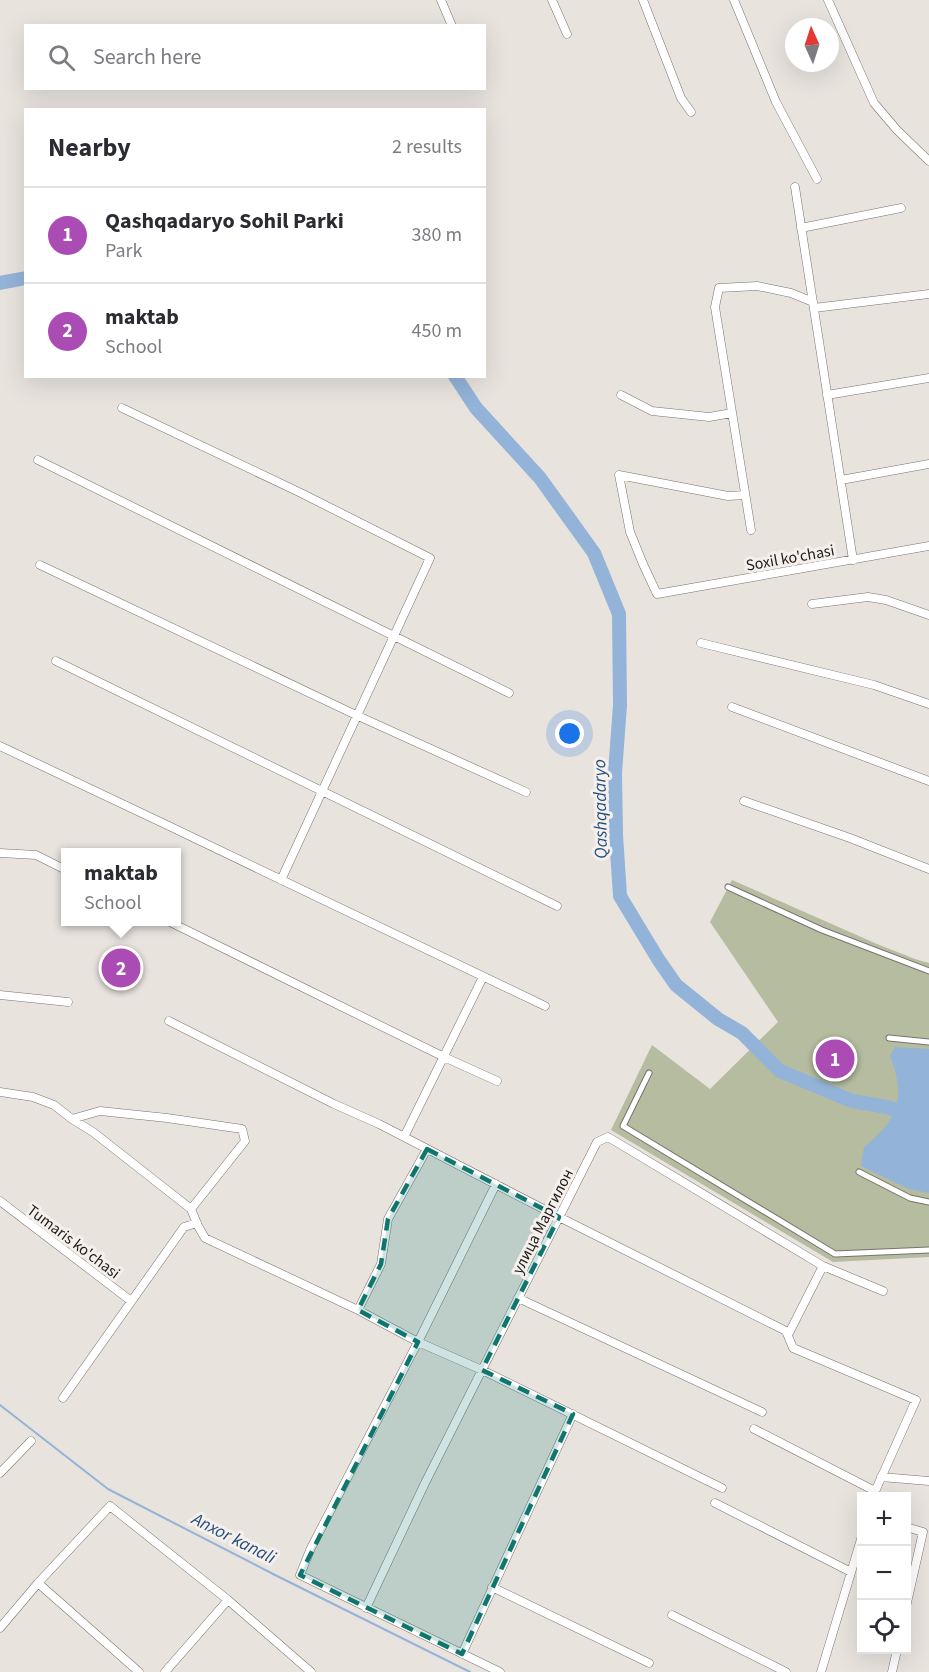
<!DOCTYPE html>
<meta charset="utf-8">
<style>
:root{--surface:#fff;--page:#f2f2f3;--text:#2b2b33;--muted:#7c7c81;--line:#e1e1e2;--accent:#ab4cb5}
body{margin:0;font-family:"Source Sans 3",sans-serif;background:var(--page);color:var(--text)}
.controls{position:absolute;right:18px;bottom:18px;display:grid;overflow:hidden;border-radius:0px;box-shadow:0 6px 24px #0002}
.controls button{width:54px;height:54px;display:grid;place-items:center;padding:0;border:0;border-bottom:2px solid var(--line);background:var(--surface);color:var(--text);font:30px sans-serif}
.compass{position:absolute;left:785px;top:18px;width:54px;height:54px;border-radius:50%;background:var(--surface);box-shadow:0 6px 24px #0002;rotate:357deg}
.you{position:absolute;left:570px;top:734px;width:21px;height:21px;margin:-15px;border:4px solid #fff;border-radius:50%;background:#1a73e8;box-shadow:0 0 0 9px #1a73e833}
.badge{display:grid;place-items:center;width:39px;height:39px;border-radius:50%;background:var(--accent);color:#fff;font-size:20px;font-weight:700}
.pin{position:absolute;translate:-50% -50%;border:3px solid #fff;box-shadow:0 2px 6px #0006}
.popup{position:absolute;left:61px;top:848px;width:120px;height:78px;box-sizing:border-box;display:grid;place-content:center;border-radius:0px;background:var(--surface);filter:drop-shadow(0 2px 4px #0005);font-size:20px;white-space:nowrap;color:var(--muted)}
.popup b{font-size:22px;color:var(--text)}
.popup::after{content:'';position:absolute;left:50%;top:100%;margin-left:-12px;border:12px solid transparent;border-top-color:var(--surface)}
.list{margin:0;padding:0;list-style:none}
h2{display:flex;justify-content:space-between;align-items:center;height:78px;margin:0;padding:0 24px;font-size:26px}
h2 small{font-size:20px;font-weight:400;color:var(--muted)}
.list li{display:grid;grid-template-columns:39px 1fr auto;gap:18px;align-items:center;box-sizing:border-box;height:96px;padding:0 24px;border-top:2px solid var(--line)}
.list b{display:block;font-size:22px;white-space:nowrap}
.list p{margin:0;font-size:20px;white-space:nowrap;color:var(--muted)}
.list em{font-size:20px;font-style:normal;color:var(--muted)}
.icon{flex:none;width:33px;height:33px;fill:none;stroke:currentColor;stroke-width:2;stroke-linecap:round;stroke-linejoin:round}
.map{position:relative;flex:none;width:929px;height:1672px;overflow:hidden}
.search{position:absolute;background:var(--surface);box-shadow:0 6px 24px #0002;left:24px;top:24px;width:462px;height:66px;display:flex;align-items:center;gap:15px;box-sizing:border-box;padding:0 21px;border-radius:0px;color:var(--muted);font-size:22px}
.panel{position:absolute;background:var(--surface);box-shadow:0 6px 24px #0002;left:24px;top:108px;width:462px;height:270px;border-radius:0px}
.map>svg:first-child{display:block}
</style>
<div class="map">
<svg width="929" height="1672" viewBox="0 0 929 1672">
<rect width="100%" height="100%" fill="#e9e3de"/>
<path fill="#b6bca0" d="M732,880L877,944L915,959L929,963V1257L833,1262L611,1130L652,1045L710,1089L778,1022L710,922Z"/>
<path fill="#93b3d8" d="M895,1047L929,1049V1193L909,1189L861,1166L864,1147C899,1120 906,1097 890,1056Z"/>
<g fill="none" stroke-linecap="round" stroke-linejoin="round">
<path stroke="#93b3d8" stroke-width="2" d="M0,1405L108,1489L275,1575L470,1672"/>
<path stroke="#93b3d8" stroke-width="14" d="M0,283L26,278
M455,376L476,408L540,478L594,553L619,614L620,705L615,773L616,835L620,896L658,959L676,985L718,1019L742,1033L780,1071L852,1101L887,1107L929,1121"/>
<g stroke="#78736f" stroke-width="7">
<path id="pedestrian" d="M728,887L822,930L929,971
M889,1038L929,1042
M649,1073L623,1126L835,1254L929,1250
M859,1172L910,1198L929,1202"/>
</g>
<g stroke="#78736f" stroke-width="9">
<path id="minor" d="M441,0L452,26
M552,0L567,34
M643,0L681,98L691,112
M734,0L776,102L817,179
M828,0L874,103L897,130L929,161
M795,187L853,560
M801,228L901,208
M814,308L929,294
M621,395L652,411L709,417L732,413
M827,395L929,378
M122,408L301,493L430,558L281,880
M38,460L509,693
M841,480L929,464
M745,495L728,496L619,475L630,532L643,564L657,594L929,546
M751,530L715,307L719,288L757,286L791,293L813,302
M40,565L356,715L526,792
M812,604L868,597L886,600L929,615
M701,643L874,685L929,704
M56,661L557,906
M732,707L929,781
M0,746L169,826L545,1006
M744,801L850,838L929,869
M0,853L36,855L66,870
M170,922L444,1057L497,1081
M0,995L68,1002
M169,1021L334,1104L379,1124L559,1217L786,1331L793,1348L916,1400L873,1496
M0,1092L33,1097L54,1105L72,1119L100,1111L167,1118L242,1129L245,1141L191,1209
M72,1119L93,1132L191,1209L198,1226L205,1238L358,1310L418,1342L482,1370L722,1488
M404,1137L483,977
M496,1184L421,1336L311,1548L300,1575L500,1672
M0,1201L131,1301
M518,1298L762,1412
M358,1310L381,1264L388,1219L427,1149
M788,1335L823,1266
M63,1398L184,1227L197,1223
M754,1429L875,1491
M0,1473L31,1441
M881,1477L929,1481
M715,1503L851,1572
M906,1527L923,1532L906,1607
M38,1583L139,1672
M492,1587L649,1663
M366,1608L425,1483L597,1142L608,1137L823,1266L883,1291
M672,1615L786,1672
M0,1628L38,1583L110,1506L228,1600L311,1672
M462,1654L573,1414
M165,1672L228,1600
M821,1672L862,1536
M892,1672L897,1650"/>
</g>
<use href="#pedestrian" stroke="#fff" stroke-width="5"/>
<use href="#minor" stroke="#fff" stroke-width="8"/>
</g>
<path fill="#0f766e" fill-opacity="0.2" stroke="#0f766e" stroke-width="4.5" stroke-dasharray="12 8" stroke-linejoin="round" d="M427,1149L559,1217L482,1370L573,1414L462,1654L300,1575L418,1342L358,1310L381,1264L388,1219Z"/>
<g text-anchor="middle" stroke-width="6" stroke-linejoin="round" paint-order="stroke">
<g font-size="16" fill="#22201e" stroke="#f6f0ec">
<text transform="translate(790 557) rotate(-10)" y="6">Soxil ko'chasi</text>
<text transform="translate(542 1221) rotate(-63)" y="6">улица Маргилон</text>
<text transform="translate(74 1241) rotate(37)" y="6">Tumaris ko'chasi</text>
</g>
<g font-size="18" font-style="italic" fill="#234f7f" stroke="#f6f0ec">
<text transform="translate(600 809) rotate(-91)" y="6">Qashqadaryo</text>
<text transform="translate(234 1538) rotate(27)" y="6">Anxor kanali</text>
</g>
</g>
</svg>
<div class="controls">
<button>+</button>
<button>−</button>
<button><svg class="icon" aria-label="locate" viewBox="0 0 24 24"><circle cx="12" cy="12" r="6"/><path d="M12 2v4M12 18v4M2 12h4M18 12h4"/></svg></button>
</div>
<svg class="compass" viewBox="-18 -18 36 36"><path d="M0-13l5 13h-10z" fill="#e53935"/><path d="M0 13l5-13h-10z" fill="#7c7c81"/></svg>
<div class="you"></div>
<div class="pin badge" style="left:835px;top:1059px">1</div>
<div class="pin badge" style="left:121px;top:968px">2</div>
<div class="popup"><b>maktab</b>School</div>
<div class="search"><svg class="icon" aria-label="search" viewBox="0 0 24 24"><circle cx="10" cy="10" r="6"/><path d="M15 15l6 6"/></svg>Search here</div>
<section class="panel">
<h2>Nearby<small>2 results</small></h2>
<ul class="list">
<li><span class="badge">1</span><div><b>Qashqadaryo Sohil Parki</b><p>Park</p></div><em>380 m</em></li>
<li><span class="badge">2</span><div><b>maktab</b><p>School</p></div><em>450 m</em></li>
</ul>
</section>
</div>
